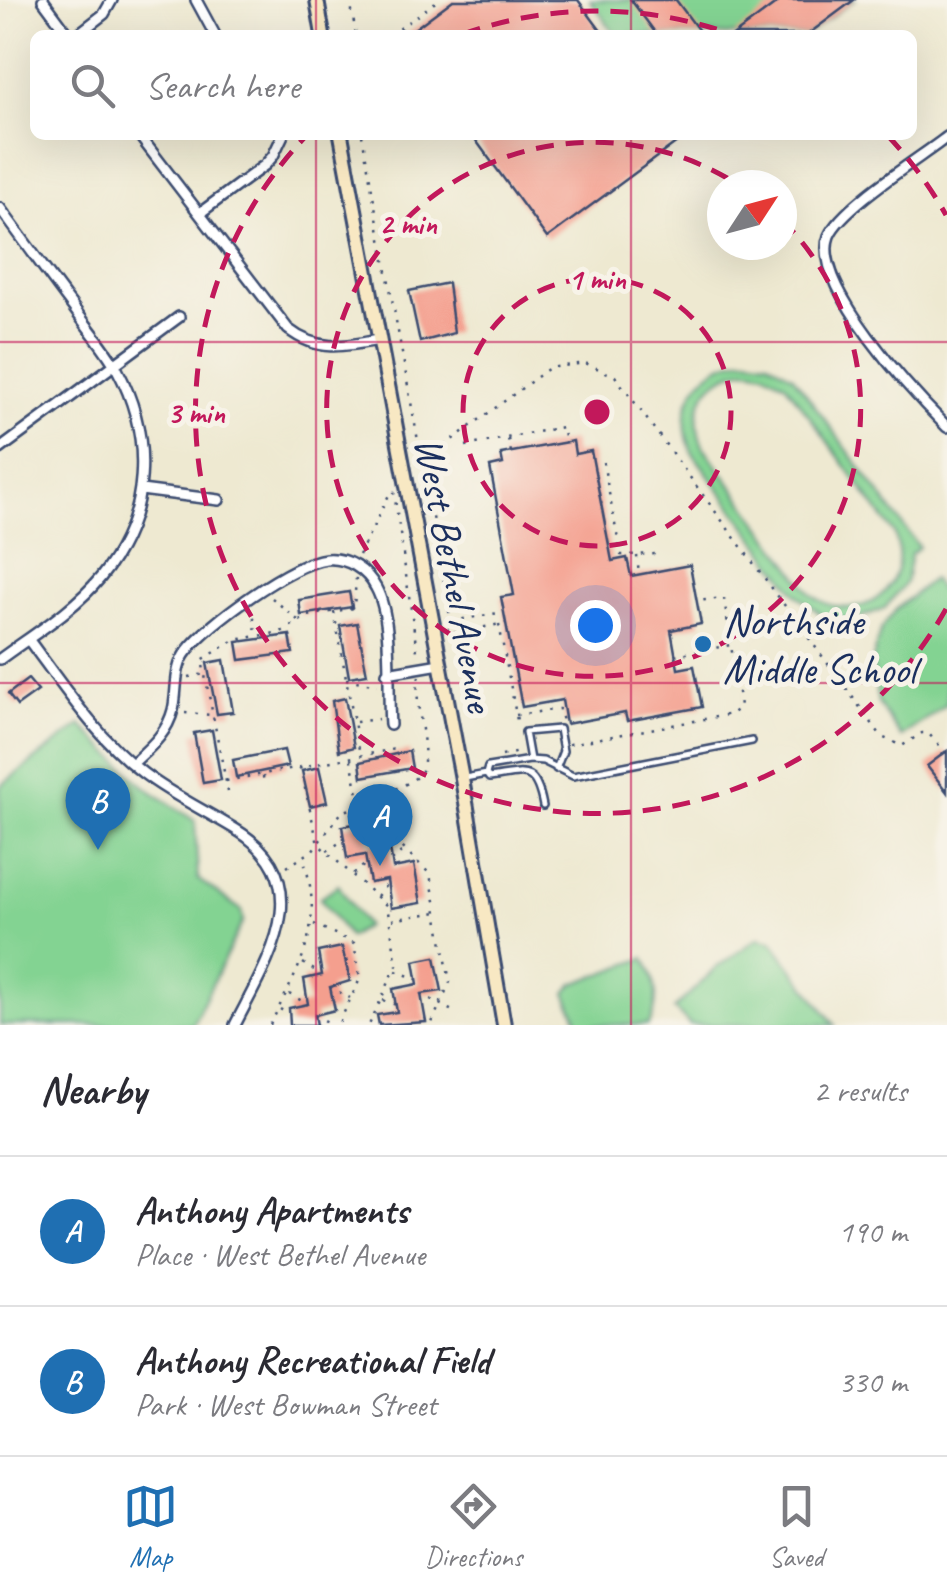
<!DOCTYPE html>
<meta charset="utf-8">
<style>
:root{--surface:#fff;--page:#f2f2f3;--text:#2b2b33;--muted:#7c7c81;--line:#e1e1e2;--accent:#1f6fb2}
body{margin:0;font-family:Caveat,sans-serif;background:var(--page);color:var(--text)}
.compass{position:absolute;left:707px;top:170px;width:90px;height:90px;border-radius:50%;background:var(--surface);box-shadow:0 10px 40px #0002;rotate:54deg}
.you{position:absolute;left:595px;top:625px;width:35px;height:35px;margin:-25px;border:8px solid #fff;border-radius:50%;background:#1a73e8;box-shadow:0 0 0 15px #1a73e833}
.badge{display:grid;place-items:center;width:65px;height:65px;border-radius:50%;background:var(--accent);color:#fff;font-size:32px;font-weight:700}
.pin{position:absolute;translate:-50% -82px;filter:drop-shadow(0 2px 5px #0008)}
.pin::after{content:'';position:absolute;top:52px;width:35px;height:30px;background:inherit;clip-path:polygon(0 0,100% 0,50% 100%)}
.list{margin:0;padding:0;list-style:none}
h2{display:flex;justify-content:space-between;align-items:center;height:130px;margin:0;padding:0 40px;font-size:42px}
h2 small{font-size:32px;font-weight:400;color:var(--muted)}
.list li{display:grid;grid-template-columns:65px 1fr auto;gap:30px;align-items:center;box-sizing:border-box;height:150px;padding:0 40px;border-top:2px solid var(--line)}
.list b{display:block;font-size:38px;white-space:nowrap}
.list p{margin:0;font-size:32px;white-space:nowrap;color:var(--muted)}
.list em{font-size:32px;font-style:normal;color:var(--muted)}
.icon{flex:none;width:55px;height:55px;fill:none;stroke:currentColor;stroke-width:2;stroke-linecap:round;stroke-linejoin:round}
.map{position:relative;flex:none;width:947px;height:1025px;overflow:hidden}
.search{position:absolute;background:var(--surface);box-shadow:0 10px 40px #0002;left:30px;right:30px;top:30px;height:110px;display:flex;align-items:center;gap:25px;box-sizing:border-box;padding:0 35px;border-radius:15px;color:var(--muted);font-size:38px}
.sheet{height:430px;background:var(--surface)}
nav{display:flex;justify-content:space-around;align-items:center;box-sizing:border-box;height:140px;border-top:2px solid var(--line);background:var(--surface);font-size:28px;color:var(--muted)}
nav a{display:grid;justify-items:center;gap:5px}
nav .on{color:var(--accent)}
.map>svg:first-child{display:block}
</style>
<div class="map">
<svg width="947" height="1025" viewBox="0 0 947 1025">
<rect width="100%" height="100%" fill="#f7f3e8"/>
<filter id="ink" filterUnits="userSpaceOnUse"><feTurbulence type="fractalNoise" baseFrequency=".01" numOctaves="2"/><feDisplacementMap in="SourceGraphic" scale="20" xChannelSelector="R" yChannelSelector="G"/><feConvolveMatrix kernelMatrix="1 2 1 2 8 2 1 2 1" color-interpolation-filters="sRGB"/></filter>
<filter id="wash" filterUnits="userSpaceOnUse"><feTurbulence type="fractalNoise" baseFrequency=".0048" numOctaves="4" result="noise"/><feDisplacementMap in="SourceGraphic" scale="40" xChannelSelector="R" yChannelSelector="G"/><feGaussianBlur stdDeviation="2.25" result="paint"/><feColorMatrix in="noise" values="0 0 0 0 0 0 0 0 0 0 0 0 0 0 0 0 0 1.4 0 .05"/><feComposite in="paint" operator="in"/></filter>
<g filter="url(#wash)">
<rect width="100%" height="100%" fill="#eee9d1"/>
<path fill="#83d392" stroke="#4f8178" stroke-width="2.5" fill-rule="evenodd" d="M590,0H854L807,35H616Z
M748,358L768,361L793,376L919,547L911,554L906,582L885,608L854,620L822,615L796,594L692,452C672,407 700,362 748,358ZM748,369L765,372L786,384L894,533C915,588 857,631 811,594L703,446C687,409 708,373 748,369Z
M932,579L947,599V704L901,737L878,703L872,662L881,629L897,608Z
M81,725L144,786L195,821L198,879L241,910L243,921L192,1025H0V786Z
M338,885L366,926L349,937L320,898Z
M758,938L772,941L835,1025H690L674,1009L717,967Z
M645,958C656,981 661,1001 649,1025H580L566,993L573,984Z"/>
<g id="blocks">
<path fill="#f49f8e" d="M453,0H578L604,35H406Z
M631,0H676L702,35H657Z
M781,0H854L807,35H734Z
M472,135H678L681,139L547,238Z
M448,283L454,333L420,342L409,291Z
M573,441L575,454L591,451L612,561L627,558L631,576L690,565L701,624L671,630L678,669L694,666L702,707L627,721L625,713L566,724L562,700L522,707L501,597L514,595L490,467L503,464L501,454Z
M349,592L352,607L301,615L299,600Z
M357,623L367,674L349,677L340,626Z
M290,635L293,653L240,660L237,642Z
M224,660L233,712L217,714L207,663Z
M28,679L38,691L17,706L8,694Z
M345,698L354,747L339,751L332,701Z
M212,730L221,780L203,783L194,733Z
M284,750L288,766L236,777L233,760Z
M409,751L412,768L362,777L360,762Z
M947,751V792L927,766Z
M319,767L327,802L310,806L302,771Z
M366,822L369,845L389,842L393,868L414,864L421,903L391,908L387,880L370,883L365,855L347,858L342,826Z
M342,947L350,981L330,987L335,1010L315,1015L317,1025H290L289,1008L308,1004L304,979L322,975L318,952Z
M435,957L442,991L421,994L426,1022L379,1025L377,1015L397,1012L393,989L418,984L414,961Z"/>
</g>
</g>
<g filter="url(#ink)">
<use href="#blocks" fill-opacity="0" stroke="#3b4b6f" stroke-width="2.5"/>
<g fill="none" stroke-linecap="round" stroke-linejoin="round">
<g stroke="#3b4b6f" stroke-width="10">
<path id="lane" d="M530,760L525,732L559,729L563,751L556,769
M486,774L488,767L530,760L543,761L573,776L752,741
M465,778L486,774L489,778C525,773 535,765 543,806"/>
</g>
<g stroke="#3b4b6f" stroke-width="14">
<path id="street" d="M43,0L69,35
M196,0L215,35
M77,35L104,14L112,0
M139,135L288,329C317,352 343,347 378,340
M947,137C920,158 841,207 829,236C811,284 914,394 947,427
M0,208C24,241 48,274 73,307C87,327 105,347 117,369C154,438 150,516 101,577C74,610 34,634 0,659
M200,213L265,165L273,156L283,135
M0,449L179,317
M141,490L219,500
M28,639C63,686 96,737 143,773C172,795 204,810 235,829C321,881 268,960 235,1025
M387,673L440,664
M132,764C149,748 167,734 173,710C178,691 173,668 187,651C208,623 292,563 326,559C347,557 367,570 376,588C394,621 387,687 390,725"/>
</g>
<g stroke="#3b4b6f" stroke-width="18">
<path id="secondary" d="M317,0L323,35
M341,135L462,779L504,1025"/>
</g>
<path stroke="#3b4b6f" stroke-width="2.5" stroke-dasharray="2.5 8" stroke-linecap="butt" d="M350,0L356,35
M391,35L438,0
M362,135L419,446L425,453L437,451L549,368L585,363L615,376L882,737L902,746L922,733H928L945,752
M508,439L511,452
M466,446L562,427L565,442
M603,462L621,555L659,554
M426,476L452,628L448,629
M394,492L418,658
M600,503L609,502
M359,555L390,493L394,491
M637,556L639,575
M272,598L299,621
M248,608L254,618L256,633
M334,612L360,755
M452,621L504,612
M499,624L518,726
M453,633L506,623
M675,655L731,645
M189,677L205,674
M346,679L377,685
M185,713L211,715
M516,715L560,709L563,722
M356,722L378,719
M569,744L732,714L740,706L724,598L697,601
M502,756L518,752
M351,759L358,794C380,795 405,789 421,773C432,747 412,707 419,676
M300,767L318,844L387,906L397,965L369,1025
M263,776L264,784
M226,781L401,748
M228,792L202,660L235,640L281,632L308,616L354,608L356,577
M368,836L379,828
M327,851L342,841
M392,861L404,849
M287,867L312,851L342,812L359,806L430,874L450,982L431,1025
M353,874L366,864
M377,896L387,884
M392,920L437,912
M314,924L354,943L360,979L338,1025
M346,961L355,960
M303,963L322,975
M396,971L417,979
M330,987L350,998
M289,994L308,1004
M421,994L456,1013
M383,1000L396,1005
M280,1009L288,1014
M315,1015L333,1025
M270,1025C300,965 326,927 303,858"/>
<use href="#lane" stroke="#fff" stroke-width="5"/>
<use href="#street" stroke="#fff" stroke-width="9"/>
<use href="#secondary" stroke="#f8e8c3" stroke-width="12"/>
</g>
</g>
<path fill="none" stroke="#c2185b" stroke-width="2.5" stroke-opacity="0.55" d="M316,0V35M631,0V35M316,135V1025M631,135V1025M0,342H947M0,683H947"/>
<g fill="none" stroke="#c2185b" stroke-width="5" stroke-dasharray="18 12">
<circle cx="597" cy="412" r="134"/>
<path d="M782 220A267 267 0 1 1 737 184"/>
<path d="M946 609A401 401 0 1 1 306 136M463 34A401 401 0 0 1 731 34M888 136A401 401 0 0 1 946 215"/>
</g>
<circle fill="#1f6fb2" stroke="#f7f3e8" stroke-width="4" cx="703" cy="644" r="10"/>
<g text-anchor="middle" stroke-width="10" stroke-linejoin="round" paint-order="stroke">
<g font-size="42" fill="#1b2f5e" stroke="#f7f3e8">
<text transform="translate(456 574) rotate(79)" y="15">West Bethel Avenue</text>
</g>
<g font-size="42" fill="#1b2f5e" stroke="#f7f3e8" text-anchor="start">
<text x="723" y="635">Northside<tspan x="723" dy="48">Middle School</tspan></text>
</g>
</g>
<circle cx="597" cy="412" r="15" fill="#c2185b" stroke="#f7f3e8" stroke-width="5"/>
<g font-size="30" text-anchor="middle" font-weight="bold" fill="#c2185b" stroke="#f7f3e8" stroke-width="10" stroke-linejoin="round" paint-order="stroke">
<text x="408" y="234">2 min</text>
<text x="597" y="289">1 min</text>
<text x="196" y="423">3 min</text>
</g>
</svg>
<svg class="compass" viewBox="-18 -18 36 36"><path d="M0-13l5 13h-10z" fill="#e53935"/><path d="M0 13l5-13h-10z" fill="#7c7c81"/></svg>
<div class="you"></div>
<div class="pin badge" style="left:380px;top:866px">A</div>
<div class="pin badge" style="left:98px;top:850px">B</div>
<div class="search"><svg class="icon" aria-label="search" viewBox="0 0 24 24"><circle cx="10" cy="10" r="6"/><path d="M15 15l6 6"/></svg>Search here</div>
</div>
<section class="sheet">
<h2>Nearby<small>2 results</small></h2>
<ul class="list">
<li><span class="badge">A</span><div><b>Anthony Apartments</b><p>Place · West Bethel Avenue</p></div><em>190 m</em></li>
<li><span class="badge">B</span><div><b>Anthony Recreational Field</b><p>Park · West Bowman Street</p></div><em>330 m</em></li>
</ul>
</section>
<nav>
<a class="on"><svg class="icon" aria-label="map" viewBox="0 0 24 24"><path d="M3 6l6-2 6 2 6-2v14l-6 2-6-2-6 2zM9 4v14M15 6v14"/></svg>Map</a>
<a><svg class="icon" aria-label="directions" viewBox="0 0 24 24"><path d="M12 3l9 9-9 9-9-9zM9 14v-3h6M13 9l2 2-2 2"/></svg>Directions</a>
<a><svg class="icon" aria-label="saved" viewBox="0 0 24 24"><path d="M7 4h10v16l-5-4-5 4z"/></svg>Saved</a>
</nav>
